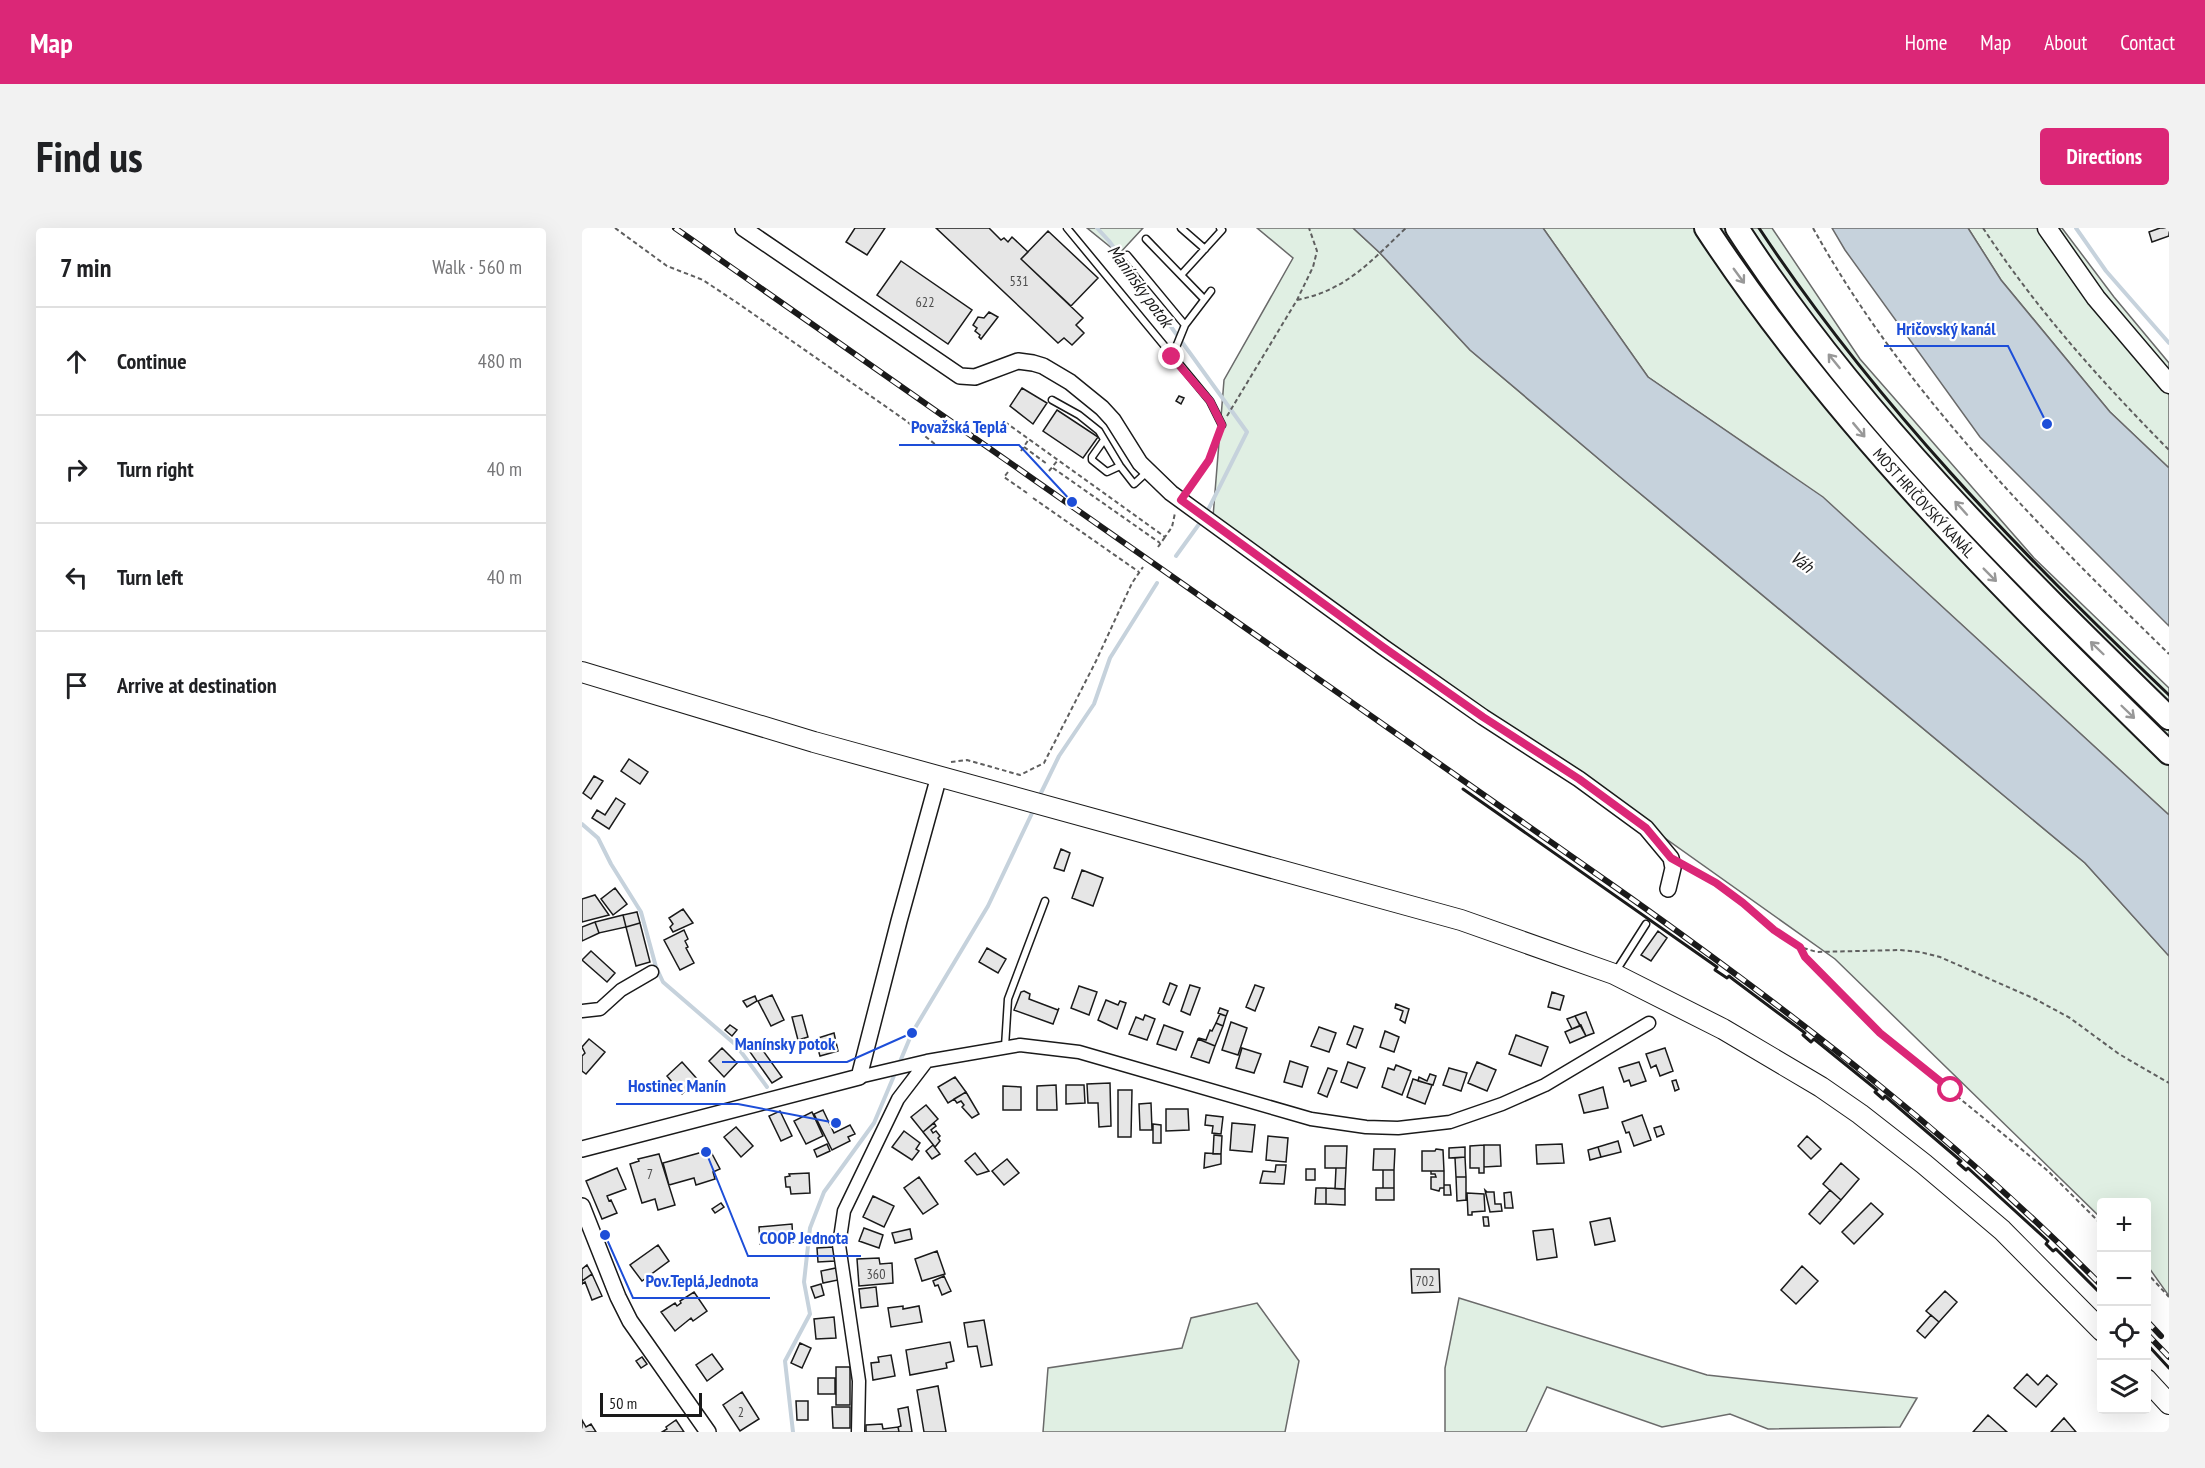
<!DOCTYPE html>
<meta charset="utf-8">
<style>
:root{--surface:#fff;--page:#f2f2f2;--text:#202124;--muted:#757577;--line:#e0e0e0;--accent:#db2777}
body{margin:0;font-family:"PT Sans Narrow",sans-serif;background:var(--page);color:var(--text)}
.controls{position:absolute;right:18px;bottom:18px;display:grid;overflow:hidden;border-radius:6px;box-shadow:0 6px 24px #0002}
.controls button{width:54px;height:54px;display:grid;place-items:center;padding:0;border:0;border-bottom:2px solid var(--line);background:var(--surface);color:var(--text);font:30px sans-serif}
.scale{position:absolute;left:18px;bottom:15px;width:102px;box-sizing:border-box;padding-left:6px;border:3px solid #1a1a1a;border-top:0;font-size:16px;line-height:21px;white-space:nowrap;color:#1a1a1a;-webkit-text-stroke:4px #fff;paint-order:stroke}
.stop{position:absolute;width:18px;height:18px;margin:-14px;border:4px solid #db2777;border-radius:50%;background:#fff}
.stop.end{background:#db2777;border-color:#fff;box-shadow:0 2px 6px #0008}
.list{margin:0;padding:0;list-style:none}
h2{display:flex;justify-content:space-between;align-items:center;height:78px;margin:0;padding:0 24px;font-size:26px}
h2 small{font-size:20px;font-weight:400;color:var(--muted)}
.list li{display:grid;grid-template-columns:39px 1fr auto;gap:18px;align-items:center;box-sizing:border-box;height:108px;padding:0 24px;border-top:2px solid var(--line)}
.list b{display:block;font-size:22px;white-space:nowrap}
.list em{font-size:20px;font-style:normal;color:var(--muted)}
.icon{flex:none;width:33px;height:33px;fill:none;stroke:currentColor;stroke-width:2;stroke-linecap:round;stroke-linejoin:round}
.map{position:relative;flex:none;width:1587px;height:1204px;overflow:hidden;border-radius:6px}
header{display:flex;align-items:center;gap:36px;box-sizing:border-box;height:84px;padding:0 30px;background:var(--accent);color:#fff}
header strong{font-size:28px}
nav{display:flex;gap:33px;margin-inline-start:auto;font-size:21px}
.intro{display:flex;align-items:center;justify-content:space-between;box-sizing:border-box;height:144px;padding:0 36px}
h1{margin:0;font-size:42px}
.button{padding:15px 27px;border-radius:6px;background:var(--accent);color:#fff;font-size:21px;font-weight:700}
main{display:flex;gap:36px;padding:0 36px}
aside{flex:1;background:var(--surface);border-radius:6px;box-shadow:0 6px 24px #0002}
.map>svg:first-child{display:block}
</style>
<header>
<strong>Map</strong>
<nav><a>Home</a><a>Map</a><a>About</a><a>Contact</a></nav>
</header>
<div class="intro"><h1>Find us</h1><a class="button">Directions</a></div>
<main>
<aside>
<h2>7 min<small>Walk · 560 m</small></h2>
<ul class="list">
<li><svg class="icon" aria-label="ahead" viewBox="0 0 24 24"><path d="M12 20V5M6 11l6-6 6 6"/></svg><div><b>Continue</b></div><em>480 m</em></li>
<li><svg class="icon" aria-label="right" viewBox="0 0 24 24"><path d="M7 20v-9h11M14 6l5 5-5 5"/></svg><div><b>Turn right</b></div><em>40 m</em></li>
<li><svg class="icon" aria-label="left" viewBox="0 0 24 24"><path d="M17 20v-9H6M10 6l-5 5 5 5"/></svg><div><b>Turn left</b></div><em>40 m</em></li>
<li><svg class="icon" aria-label="arrive" viewBox="0 0 24 24"><path d="M6 21V4h12l-3 4 3 4H6"/></svg><div><b>Arrive at destination</b></div></li>
</ul>
</aside>
<div class="map">
<svg width="1587" height="1204" viewBox="0 0 1587 1204">
<rect width="100%" height="100%" fill="#fff"/>
<path fill="#e0efe3" stroke="#6a6a6a" stroke-width="1.5" d="M505,0H561L537,26Z
M675,0H771L798,25L888,122L1037,248L1503,635L1587,728V1068L1565,1037L1564,974H1520L1519,990L1253,731L631,289L642,152L711,30Z
M961,0H1190L1278,131L1452,330L1587,460V587L1241,270L1066,149Z
M1386,0H1480L1532,69L1587,135V240L1528,184L1419,52Z
M877,1070L1125,1147L1335,1170L1318,1199L1186,1201L1148,1186L1080,1199L965,1159L944,1204H863V1140Z
M675,1075L717,1133L703,1204H461L466,1140L600,1120L609,1090Z"/>
<path fill="#c6d2dc" stroke="#6a6a6a" stroke-width="1.5" d="M771,0H961L1066,149L1241,269L1587,587V728L1503,635L1037,248L888,122L798,25Z
M1250,0H1386L1419,52L1528,184L1587,240V398L1398,209L1263,22Z"/>
<g fill="none" stroke-linecap="round" stroke-linejoin="round">
<path stroke="#c6d2dc" stroke-width="4" d="M515,0L527,13L665,204L624,286
M1494,0L1524,43L1587,115
M594,328L620,292
M457,569L477,528L512,476L528,430L575,355
M0,596L16,610L29,636L59,684L74,739L81,754L154,817L185,859
M317,836L330,805L406,678L452,581
M211,1204L203,1133L228,1086L222,1054L228,1000L242,964L292,895L314,843"/>
</g>
<path fill="#e6e6e6" stroke="#1a1a1a" stroke-width="1.5" d="M273,0H303L285,27L264,14Z
M354,0H407L419,12L422,10L426,14L430,9L446,24L439,31L501,90L494,97L502,105L490,117L482,110L476,115Z
M1578,0H1587V8L1570,14L1567,4Z
M466,3L516,50L489,78L439,31Z
M319,33L390,82L366,116L295,67Z
M407,84L416,89L399,111L397,109L398,107L393,103L395,100L391,97L396,89L402,90Z
M440,160L465,175L451,196L428,178Z
M597,168L602,170L599,176L594,173Z
M475,182L516,209L501,230L461,203Z
M47,531L66,544L58,556L39,543Z
M12,548L21,553L9,571L1,565Z
M34,570L43,576L27,601L10,590L15,582L23,587Z
M479,621L488,625L482,643L472,640Z
M500,642L521,650L511,678L490,670Z
M33,660L45,676L31,687L19,671Z
M13,667L27,687L0,694V671Z
M101,681L111,695L91,704L88,699L91,696L87,690Z
M55,684L58,695L44,699L41,687Z
M41,687L44,699L17,705L13,694Z
M13,694L17,705L0,713V699Z
M58,695L68,734L54,738L44,699Z
M102,702L106,711L103,713L106,719L104,720L112,735L98,742L82,712Z
M1076,703L1085,710L1069,733L1059,727Z
M405,720L424,731L416,745L397,734Z
M9,723L33,745L25,754L0,732Z
M588,755L595,758L587,777L581,774Z
M608,757L618,760L608,787L599,783Z
M673,757L682,760L673,783L664,779Z
M497,758L515,764L507,787L489,780Z
M442,763L448,766L447,771L476,782L477,780L471,796L432,782L439,764Z
M970,764L982,768L978,782L966,779Z
M190,767L202,792L189,798L176,773Z
M173,768L175,773L165,779L161,773Z
M524,772L536,777L538,773L544,775L535,801L516,792Z
M814,776L827,781L823,795L818,792L821,783L813,780Z
M638,780L646,783L644,788L636,785Z
M1004,784L1012,805L1004,808L993,788Z
M638,786L644,788L641,798L634,795Z
M220,787L226,809L216,812L210,789Z
M563,787L573,791L565,812L547,806L554,789L561,792Z
M993,788L998,798L990,801L985,791Z
M649,794L665,800L656,827L640,822Z
M634,795L641,798L633,818L616,811L617,810L624,812L628,802L630,803Z
M148,797L155,802L150,808L143,802Z
M582,797L601,804L594,822L575,816Z
M999,797L1004,808L988,815L983,804Z
M772,798L781,801L774,820L765,816Z
M737,799L754,805L747,824L729,818Z
M803,803L817,809L812,824L798,819Z
M252,805L256,823L238,828L233,811Z
M934,807L966,819L959,838L927,826Z
M7,811L23,824L4,846L0,843V828L3,825L0,819Z
M616,811L633,818L627,835L609,829Z
M177,817L200,849L190,855L168,824Z
M140,820L155,835L142,849L127,833Z
M660,820L679,826L672,845L654,840Z
M1083,820L1091,843L1078,848L1074,837L1069,840L1064,826Z
M708,833L726,839L720,859L702,854Z
M100,834L116,852L100,866L85,848Z
M766,834L783,840L775,860L759,854Z
M895,834L914,842L905,863L886,855Z
M1057,834L1064,853L1049,858L1047,852L1042,854L1037,840Z
M814,837L829,843L820,867L800,859L806,840L812,842Z
M746,840L755,843L745,869L736,865Z
M867,840L885,845L879,863L861,857Z
M848,846L854,848L851,857L836,853L837,849L845,853Z
M373,849L384,864L366,875L356,859Z
M831,851L850,857L843,876L825,869Z
M1094,852L1097,861L1093,863L1090,853Z
M528,855L529,898L517,899L516,875H506L505,856Z
M474,857L475,882H455V858Z
M484,857H502L503,875L484,876Z
M421,858L439,859V882H421Z
M1021,859L1026,880L1002,885L997,867Z
M536,862H550L549,909H536Z
M384,864L397,886L390,890L380,879L382,877L379,873L375,875L372,871Z
M569,875L570,902H558L557,876Z
M344,877L356,891L341,904L329,889Z
M584,881H606L607,902L584,903Z
M241,882L252,905L268,897L273,906L266,909L268,913L250,922L232,886Z
M198,883L210,908L199,913L187,888Z
M230,884L241,908L224,916L212,893Z
M624,887L641,889L639,906L630,905L631,898L623,897Z
M1060,887L1069,912L1052,918L1047,904L1044,905L1040,894Z
M352,895L354,898L349,902L351,905L354,903L358,908L356,910L358,913L353,919L341,904Z
M650,895L673,897L670,924L648,922Z
M571,896L579,897V915H571Z
M1079,898L1082,906L1075,909L1072,900Z
M154,899L171,918L159,929L142,909Z
M322,903L338,915L334,921L337,923L330,932L310,919Z
M632,907L640,908L639,926H631Z
M686,908L706,910L704,934L684,932Z
M1225,908L1239,921L1229,931L1216,918Z
M1036,913L1039,924L1019,929L1016,919Z
M245,916L248,923L235,929L232,922Z
M980,916L982,935L955,936L954,917Z
M351,917L358,926L350,931L344,923Z
M902,917H918L919,938L902,939Z
M902,917V945H897V940H888V918Z
M743,918H765L764,940H743Z
M883,919V929L867,930V920Z
M1016,919L1019,929L1008,932L1006,922Z
M792,921H813L812,942H791Z
M854,921L861,922L862,943H840V923H853Z
M128,922L138,941L131,944L133,951L114,957L112,950L87,957L81,935Z
M393,925L407,943L395,947L383,933Z
M623,925L639,926V936L622,940Z
M77,926L93,977L76,982L73,971L60,975L48,936L57,933L56,931Z
M883,929L884,949H874L873,930Z
M425,931L437,945L422,957L410,943Z
M1259,935L1277,951L1259,972L1241,956Z
M694,937H704L702,956L678,955L681,943L693,944Z
M35,940L44,961L25,968L27,973L29,972L35,985L20,991L4,953Z
M754,940H764L763,961H753Z
M724,941H733V952H724Z
M801,942H812V960H801Z
M849,943H862V960H858L857,963L849,961V949H854L853,946H849Z
M227,945L228,965L209,966L208,959H204L203,949L208,948L207,946Z
M337,949L356,976L341,986L322,960Z
M874,949H884V972L875,973Z
M862,957H868L869,967H862Z
M734,960H744V976H733Z
M744,960L763,961V977L744,976Z
M794,960H812V972H794Z
M903,962L905,964H912L913,976H919L920,983L908,984Z
M1248,962L1259,972L1238,996L1227,986Z
M929,964L931,980H923L922,965Z
M885,965L902,966L903,983L890,984V987H886Z
M291,968L312,978L302,999L281,989Z
M139,975L142,979L133,985L130,981Z
M1289,975L1301,986L1272,1016L1260,1004Z
M901,989H906L907,998H902Z
M1028,990L1033,1013L1013,1017L1008,994Z
M210,996L211,1014L178,1016L177,999Z
M282,1000L301,1007L297,1020L277,1013Z
M328,1001L330,1011L313,1015L310,1005Z
M971,1001L975,1029L955,1032L951,1003Z
M76,1017L87,1033L60,1053L48,1037Z
M251,1019L253,1033L236,1034L235,1020Z
M355,1023L363,1046L340,1053L333,1031Z
M297,1030L298,1036L310,1035L311,1055L277,1058L275,1031Z
M5,1037L10,1046L0,1053V1041Z
M1220,1038L1236,1053L1214,1076L1199,1062Z
M254,1040L256,1052L241,1055L239,1043Z
M829,1041H857L858,1064L830,1065Z
M10,1046L20,1068L10,1072L3,1054L0,1056V1053Z
M362,1048L369,1063L360,1067L356,1057L353,1058L351,1053Z
M239,1056L242,1067L233,1070L229,1059Z
M294,1059L296,1078L279,1080L277,1061Z
M1363,1063L1375,1074L1357,1094L1344,1083Z
M112,1064L125,1083L111,1093L109,1090L93,1103L79,1084L93,1075L95,1078L99,1075L98,1073Z
M321,1078V1081L337,1078L340,1094L309,1099L306,1080Z
M1349,1087L1357,1094L1343,1110L1335,1103Z
M252,1089L254,1110L234,1111L232,1091Z
M402,1092L410,1137L399,1139L395,1118L386,1119L382,1095Z
M368,1114L372,1133L364,1135L365,1140L328,1147L324,1122Z
M218,1115L229,1120L220,1140L209,1135Z
M130,1126L141,1141L125,1153L114,1137Z
M309,1127L313,1148L291,1152L289,1135L297,1134L296,1129Z
M60,1129L65,1136L59,1140L54,1133Z
M254,1139H268V1177H254Z
M1445,1146L1456,1157L1465,1147L1475,1156L1454,1179L1432,1160Z
M236,1150H253V1166H236Z
M356,1158L364,1204H342L335,1162Z
M160,1164L177,1191L158,1203L141,1177Z
M214,1173H226V1192H215Z
M250,1179H268V1200H251Z
M326,1179L330,1204H317L316,1199L319,1198L316,1181Z
M1406,1187L1425,1204H1391Z
M1482,1190L1494,1204H1469Z
M0,1192L4,1199L9,1196L14,1204H0Z
M94,1192L102,1204H80L85,1201L84,1199Z
M300,1196L301,1201L316,1199L317,1204H284V1197Z"/>
<g fill="none" stroke-linecap="round" stroke-linejoin="round">
<g stroke="#1a1a1a" stroke-width="9">
<path id="service" d="M485,0L628,173L640,197
M599,0L623,21
M564,11L622,71
M545,27L603,97L590,129
M599,47L640,2L638,0
M603,97L629,63
M470,172L497,187L517,203L538,238L552,256L565,244
M522,212L510,229V232L525,244L538,238
M1034,743L1064,696
M423,819L426,771L463,673"/>
</g>
<g stroke="#1a1a1a" stroke-width="15">
<path id="minor" d="M0,783L18,781L39,762L70,744
M277,849L345,833L438,817L497,824L729,891L784,899L816,900L868,894L920,876L963,857L1067,795
M276,1204L277,1153L257,1017L262,983L316,871L345,833"/>
</g>
<g stroke="#1a1a1a" stroke-width="18">
<path id="tertiary" d="M161,0L378,148L393,149L436,133L451,135L461,138L488,154L520,180L531,192L558,235L589,265L801,419L901,489L997,551L1064,600L1089,630L1091,640L1086,661
M0,921L277,849L317,693L357,548
M0,978L36,1069L48,1093L126,1204"/>
</g>
<g stroke="#1a1a1a" stroke-width="21">
<path id="secondary" d="M1465,0L1514,70L1587,156"/>
</g>
<g stroke="#1a1a1a" stroke-width="22">
<path id="primary" d="M0,444L232,514L879,692L1032,746L1141,801L1239,859L1278,886L1342,936L1420,1002L1520,1103
M1564,1151L1587,1176"/>
</g>
<g stroke="#1a1a1a" stroke-width="26">
<g id="motorway">
<path id="s1" d="M1124,0C1253,196 1420,361 1587,525"/>
<path d="M1155,0C1274,184 1431,338 1587,490"/>
</g>
</g>
<path stroke="#5f5f5f" stroke-width="2" stroke-dasharray="4.5 3" stroke-linecap="butt" d="M33,0L85,38L121,52L157,76L323,192L354,217
M1231,0C1322,164 1454,296 1587,426
M1401,0C1456,83 1517,151 1587,222
M715,72C765,62 789,33 824,0
M645,188L715,72L731,39L735,23L727,0
M414,206L423,194L583,309L590,299L593,285
M442,219L465,236
M439,223L447,211
M471,240L578,315
M467,243L476,232
M426,244L422,249L445,265
M607,262L627,232L637,207
M451,270L557,344
M576,319L583,309
M369,534L385,532L438,547L462,535L514,433L550,355L561,339
M1105,639L1134,655L1161,675L1209,715L1218,719L1235,724L1317,722L1338,724L1358,729L1453,771L1488,790L1537,826L1587,855
M1218,719L1223,729L1298,805L1466,943L1520,997
M1564,1044L1587,1069"/>
<use href="#service" stroke="#fff" stroke-width="6"/>
<use href="#minor" stroke="#fff" stroke-width="12"/>
<use href="#tertiary" stroke="#fff" stroke-width="15"/>
<use href="#secondary" stroke="#fff" stroke-width="18"/>
<use href="#primary" stroke="#fff" stroke-width="20"/>
<use href="#motorway" stroke="#fff" stroke-width="22"/>
<g stroke="#1a1a1a" stroke-width="6">
<path id="rail" d="M93,0L1046,668C1213,787 1375,911 1520,1058
M1564,1092L1579,1108
M1564,1105L1587,1129"/>
</g>
<use href="#rail" stroke="#fff" stroke-width="4" stroke-dasharray="11" stroke-linecap="butt"/>
<path stroke="#1a1a1a" stroke-width="3" d="M1177,0C1292,174 1437,324 1587,467
M881,561L1135,739L1133,742L1145,750L1147,748L1152,752L1223,805L1221,807L1229,814L1232,811L1295,862L1293,864L1301,871L1303,868L1379,933L1376,935L1384,942L1386,940L1466,1013L1464,1016L1471,1023L1474,1021L1520,1067
M1564,1115L1587,1140"/>
</g>
<defs><path id="oneway-shaft" d="M-6 0H5M1.5-3L5.5 0L1.5 3" fill="none" stroke-width="1.6" stroke-linecap="round" stroke-linejoin="round" transform="scale(1.5)"/></defs>
<g stroke="#989898">
<use href="#oneway-shaft" transform="translate(1157 48) rotate(54)"/>
<use href="#oneway-shaft" transform="translate(1252 133) rotate(-129)"/>
<use href="#oneway-shaft" transform="translate(1277 202) rotate(50)"/>
<use href="#oneway-shaft" transform="translate(1379 280) rotate(-132)"/>
<use href="#oneway-shaft" transform="translate(1408 347) rotate(45)"/>
<use href="#oneway-shaft" transform="translate(1515 420) rotate(-136)"/>
<use href="#oneway-shaft" transform="translate(1546 484) rotate(44)"/>
</g>
<g fill="none" stroke-linecap="round" stroke-linejoin="round">
<path stroke="#db2777" stroke-width="8" d="M590,129L628,173L640,197L627,232L599,272L801,419L901,489L997,551L1064,600L1089,630L1134,655L1161,675L1192,702L1218,719L1223,729L1298,805L1369,862"/>
</g>
<g text-anchor="middle" stroke-width="4.5" stroke-linejoin="round" paint-order="stroke">
<g font-size="14" fill="#4d4d4d">
<text x="437" y="58">531</text>
<text x="343" y="79">622</text>
<text x="68" y="951">7</text>
<text x="294" y="1051">360</text>
<text x="843" y="1058">702</text>
<text x="159" y="1189">2</text>
</g>
<g font-size="16" fill="#1a1a1a" stroke="#fff">
<text dy="6" stroke="none"><textPath href="#s1" startOffset="351">MOST HRIČOVSKÝ KANÁL</textPath></text>
</g>
<g font-size="18" font-style="italic" fill="#1a1a1a" stroke="#fff">
<text transform="translate(558 58) rotate(54)" y="6">Manínsky potok</text>
<text transform="translate(1220 334) rotate(38)" y="6">Váh</text>
</g>
</g>
<path fill="none" stroke="#1d4ed8" stroke-width="2" d="M1465 196L1426 118H1302M490 274L437 217H317M330 805L265 834H140M254 895L156 876H34M124 924L166 1028H279M23 1007L51 1070H188"/>
<g fill="#1d4ed8" stroke="#fff" stroke-width="2">
<circle cx="1465" cy="196" r="6"/>
<circle cx="490" cy="274" r="6"/>
<circle cx="330" cy="805" r="6"/>
<circle cx="254" cy="895" r="6"/>
<circle cx="124" cy="924" r="6"/>
<circle cx="23" cy="1007" r="6"/>
</g>
<g font-size="18" text-anchor="middle" font-weight="bold" fill="#1d4ed8" stroke="#fff" stroke-width="4.5" stroke-linejoin="round" paint-order="stroke">
<text x="1364" y="107">Hričovský kanál</text>
<text x="377" y="205">Považská Teplá</text>
<text x="203" y="822">Manínsky potok</text>
<text x="95" y="864">Hostinec Manín</text>
<text x="222" y="1016">COOP Jednota</text>
<text x="120" y="1059">Pov.Teplá,Jednota</text>
</g>
</svg>
<div class="controls">
<button>+</button>
<button>−</button>
<button><svg class="icon" aria-label="locate" viewBox="0 0 24 24"><circle cx="12" cy="12" r="6"/><path d="M12 2v4M12 18v4M2 12h4M18 12h4"/></svg></button>
<button><svg class="icon" aria-label="layers" viewBox="0 0 24 24"><path d="M12 4l9 5-9 5-9-5zM3 14l9 5 9-5"/></svg></button>
</div>
<div class="scale">50 m</div>
<div class="stop" style="left:1369px;top:862px"></div>
<div class="stop end" style="left:590px;top:129px"></div>
</div>
</main>
